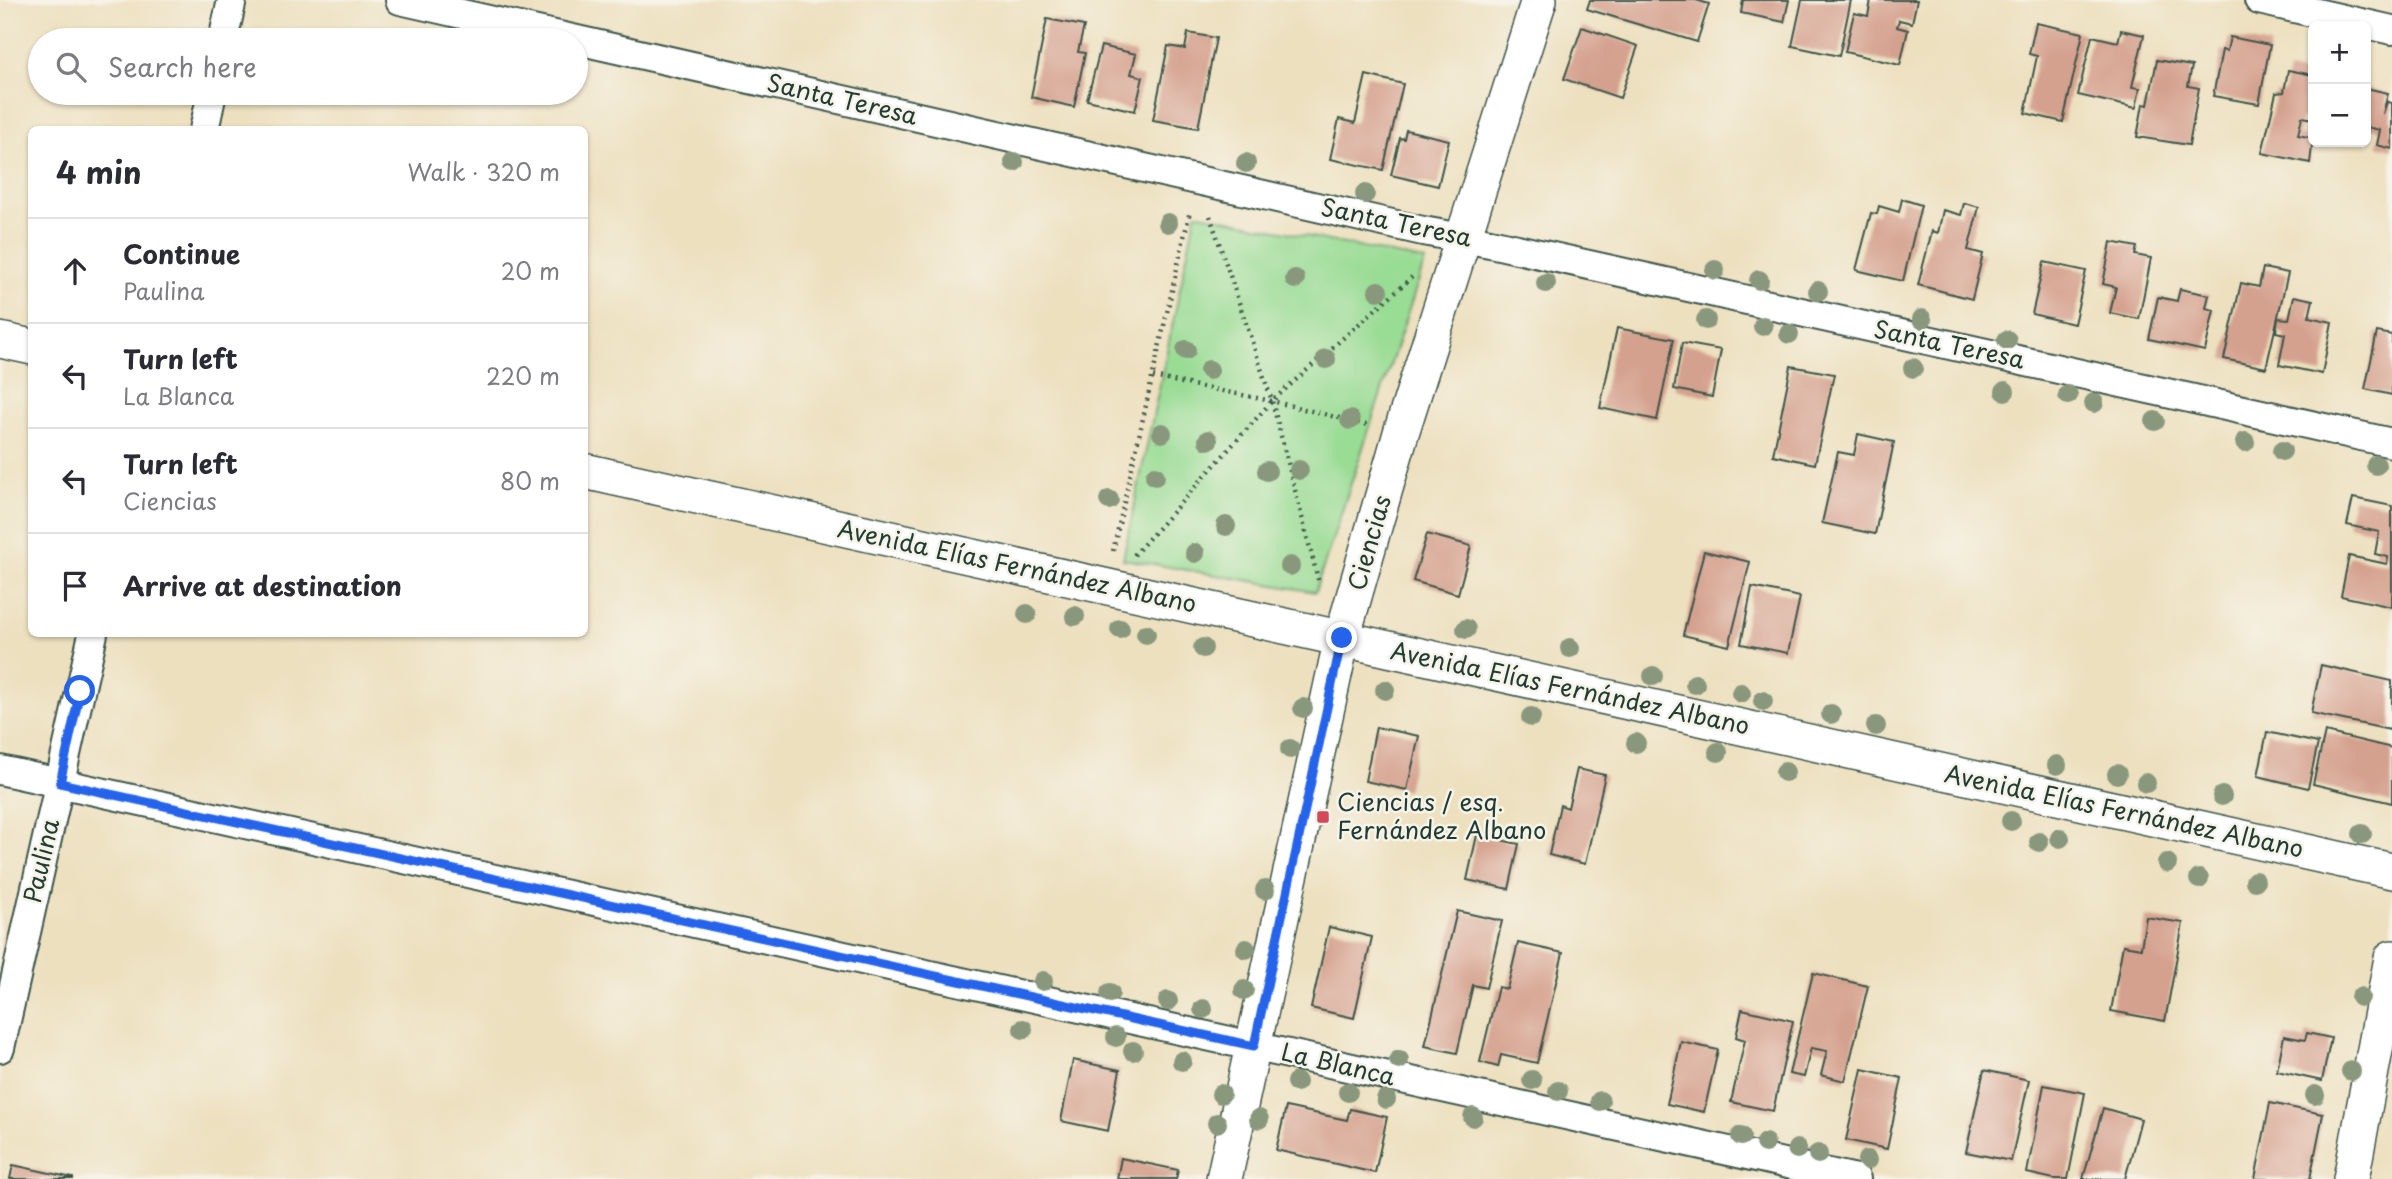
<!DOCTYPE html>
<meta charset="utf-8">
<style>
:root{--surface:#fff;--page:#f2f2f3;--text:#2b2b33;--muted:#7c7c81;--line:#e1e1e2}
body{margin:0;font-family:"Playpen Sans",sans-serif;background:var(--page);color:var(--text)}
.controls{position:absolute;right:21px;top:21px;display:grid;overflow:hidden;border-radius:10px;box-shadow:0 2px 5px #0004}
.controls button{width:63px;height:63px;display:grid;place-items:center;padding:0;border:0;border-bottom:2px solid var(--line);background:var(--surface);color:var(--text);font:35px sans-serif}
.stop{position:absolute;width:21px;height:21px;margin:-16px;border:5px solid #2563eb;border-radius:50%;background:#fff}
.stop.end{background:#2563eb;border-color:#fff;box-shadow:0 2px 7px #0008}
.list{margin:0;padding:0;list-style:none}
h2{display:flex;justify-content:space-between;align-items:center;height:91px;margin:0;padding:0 28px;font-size:30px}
h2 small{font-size:23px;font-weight:400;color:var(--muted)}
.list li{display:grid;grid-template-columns:46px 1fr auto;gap:21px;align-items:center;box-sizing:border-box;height:105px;padding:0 28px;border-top:2px solid var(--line)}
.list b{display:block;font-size:26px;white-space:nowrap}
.list p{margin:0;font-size:23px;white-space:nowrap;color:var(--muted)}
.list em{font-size:23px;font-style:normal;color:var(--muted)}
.icon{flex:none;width:38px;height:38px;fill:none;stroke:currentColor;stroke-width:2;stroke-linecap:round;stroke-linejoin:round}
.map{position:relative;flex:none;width:2392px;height:1179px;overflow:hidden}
.search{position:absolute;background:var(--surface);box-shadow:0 2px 5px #0004;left:28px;top:28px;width:560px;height:77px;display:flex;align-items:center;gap:18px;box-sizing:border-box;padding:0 24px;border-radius:38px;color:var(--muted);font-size:26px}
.panel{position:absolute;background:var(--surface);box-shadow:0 2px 5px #0004;left:28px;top:126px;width:560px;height:511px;border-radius:10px}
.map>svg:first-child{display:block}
</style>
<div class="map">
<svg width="2392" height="1179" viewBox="0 0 2392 1179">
<rect width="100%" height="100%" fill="#f7f3e8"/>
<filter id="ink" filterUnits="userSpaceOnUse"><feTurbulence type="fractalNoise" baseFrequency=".0143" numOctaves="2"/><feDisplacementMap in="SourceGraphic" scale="14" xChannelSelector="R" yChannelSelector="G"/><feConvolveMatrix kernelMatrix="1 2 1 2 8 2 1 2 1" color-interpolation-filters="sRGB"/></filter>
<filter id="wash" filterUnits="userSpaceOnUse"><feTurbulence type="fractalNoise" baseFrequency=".00686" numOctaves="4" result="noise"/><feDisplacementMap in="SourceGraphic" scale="28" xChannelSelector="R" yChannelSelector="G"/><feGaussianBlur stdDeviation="1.57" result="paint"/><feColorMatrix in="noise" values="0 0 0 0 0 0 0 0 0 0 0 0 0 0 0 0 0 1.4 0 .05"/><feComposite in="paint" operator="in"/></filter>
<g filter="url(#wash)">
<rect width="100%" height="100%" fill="#ede0bf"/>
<path fill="#99dc94" stroke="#5c8c64" stroke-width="2" d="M1196,213L1425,261L1315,592L1123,559Z"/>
<g id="blocks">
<path fill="#d5a18f" d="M1590,0H1696L1709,4L1697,42L1587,9Z
M1743,0H1789L1784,22L1741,13Z
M1802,0H1851L1839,56L1792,46Z
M1871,0H1917L1912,23L1899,20L1897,27L1908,30L1900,65L1845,52L1854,13L1868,16Z
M1047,19L1084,26L1078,52L1085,53L1074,107L1031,97Z
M2036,23L2083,33L2063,122L2025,113L2037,56L2029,54Z
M1582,27L1638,46L1620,98L1564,79Z
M2121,30L2144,35L2132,87L2140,88L2136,108L2078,95L2092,36L2118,42Z
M1188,33L1216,38L1198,128L1153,120L1168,46L1185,49Z
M2230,37L2270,45L2259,104L2213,96L2222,50L2227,51Z
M1101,46L1136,54L1131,74L1143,77L1135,111L1087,100Z
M2157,60L2192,66L2188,86L2199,88L2189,145L2137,137L2143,104L2148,105Z
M2288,70L2313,75V119L2302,117L2298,135L2313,138L2310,163L2262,153L2276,93L2284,92Z
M1366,75L1403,84L1383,170L1330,159L1339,119L1355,123Z
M2366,88L2388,93L2383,114L2387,102L2392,103V149L2377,145L2380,130L2366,127Z
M1406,130L1449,140L1438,186L1391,175L1400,138L1404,139Z
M1902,199L1921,205L1903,281L1856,270L1871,213L1877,214L1879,206L1899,212Z
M1964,203L1979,207L1968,250L1983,254L1972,299L1918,285L1932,231L1938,233L1943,210L1961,215Z
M2111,242L2137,247L2135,255L2151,258L2139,319L2110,313L2116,287L2103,284Z
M2044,262L2086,271L2074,324L2032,314Z
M2263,268L2288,273L2266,368L2224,359L2241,283L2259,287Z
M2180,289L2209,295L2206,308L2214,310L2205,351L2149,339L2158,297L2177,301Z
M2294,296L2313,300L2309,317L2332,322L2322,374L2279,365L2285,334L2276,332L2278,318L2289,319Z
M1617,328L1674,339L1657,420L1600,408Z
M2377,332L2392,335V395L2365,389Z
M1682,343L1721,350L1712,397L1674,389Z
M1791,366L1834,374L1815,464L1773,455Z
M1858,434L1894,442L1875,534L1822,523L1838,452L1854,455Z
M2353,498L2392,506V607L2341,596L2349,556L2387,564L2388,557L2375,554L2379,532L2347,525Z
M1427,534L1471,546L1458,594L1413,581Z
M1704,551L1750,562L1729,646L1683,635Z
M1752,587L1800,597L1788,653L1741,644Z
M2321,665L2392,681V720L2390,730L2311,713Z
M1376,727L1419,736L1407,790L1365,781Z
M2267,732L2318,743L2308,788L2258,776Z
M2325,732L2392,748V803L2313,784Z
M1577,769L1605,775L1585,864L1549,855L1560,805L1568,808Z
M1477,835L1519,844L1509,889L1467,880Z
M1457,911L1502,921L1486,988L1473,985L1457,1053L1425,1046Z
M2146,917L2183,923L2165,1021L2111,1011L2123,945L2141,948Z
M1329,927L1372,937L1354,1018L1311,1008Z
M1518,943L1563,953L1537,1063L1501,1055L1498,1067L1480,1062L1498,987L1507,989Z
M1813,973L1868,986L1845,1081L1821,1075L1827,1051L1811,1048L1804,1077L1789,1074Z
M1742,1009L1793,1021L1773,1111L1731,1102L1745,1040L1736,1037Z
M2307,1033L2331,1038L2322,1081L2277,1071L2284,1036L2305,1040Z
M1681,1042L1718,1050L1704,1112L1667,1104Z
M1073,1060L1120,1070L1108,1131L1061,1121Z
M1862,1069L1902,1078L1887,1149L1846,1140Z
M1984,1070L2029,1080L2011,1161L1966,1152Z
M2044,1085L2085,1093L2068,1179H2054L2027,1173Z
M2270,1103L2323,1114L2310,1179H2255Z
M1286,1107L1347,1120L1350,1109L1387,1117L1375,1173L1276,1150Z
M2103,1108L2141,1119L2125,1179H2083Z
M1121,1158L1178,1170L1176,1179H1117Z
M13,1165L73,1178V1179H10Z"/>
</g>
</g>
<g filter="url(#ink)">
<use href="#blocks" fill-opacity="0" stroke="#3e5549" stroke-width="2"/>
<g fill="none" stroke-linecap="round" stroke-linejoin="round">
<g stroke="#3e5549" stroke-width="32">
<path id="minor" d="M400,0L1423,231L1490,243L2392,443
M2259,0L2392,30
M223,40L232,0
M204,130L212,93
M0,770L1856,1179
M0,1048L93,634"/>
</g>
<g stroke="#3e5549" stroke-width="38">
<path id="tertiary" d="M0,340L32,347
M584,471L2392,871
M1224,1179L1342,638L1401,433L1539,0
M2351,1179L2392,958"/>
</g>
<path stroke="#3e5549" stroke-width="4.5" stroke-dasharray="2 5" stroke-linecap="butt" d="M1210,216L1272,401L1319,583
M1153,377L1272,401L1367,425
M1113,551L1190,211
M1134,555L1272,401L1412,277"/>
<use href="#minor" stroke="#fff" stroke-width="28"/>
<use href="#tertiary" stroke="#fff" stroke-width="35"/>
</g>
<g fill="#89987d">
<circle cx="1014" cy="162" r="10"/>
<circle cx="1246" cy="163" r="10"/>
<circle cx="1365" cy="194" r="10"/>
<circle cx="1168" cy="223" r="10"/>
<circle cx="1715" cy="270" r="10"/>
<circle cx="1295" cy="279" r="10"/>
<circle cx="1759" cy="280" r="10"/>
<circle cx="1546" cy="283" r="10"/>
<circle cx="1378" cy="291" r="10"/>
<circle cx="1818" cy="291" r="10"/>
<circle cx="1922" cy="319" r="10"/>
<circle cx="1706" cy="320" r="10"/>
<circle cx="1763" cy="326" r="10"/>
<circle cx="1789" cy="334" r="10"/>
<circle cx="2007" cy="340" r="10"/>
<circle cx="1186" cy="350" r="10"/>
<circle cx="1326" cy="359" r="10"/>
<circle cx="1913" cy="368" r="10"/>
<circle cx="1209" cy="370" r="10"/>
<circle cx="2005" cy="391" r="10"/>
<circle cx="2068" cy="395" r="10"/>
<circle cx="2094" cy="403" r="10"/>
<circle cx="1350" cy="420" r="10"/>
<circle cx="2155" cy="421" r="10"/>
<circle cx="1162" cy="433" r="10"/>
<circle cx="1208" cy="440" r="10"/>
<circle cx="2245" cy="442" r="10"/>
<circle cx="2282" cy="451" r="10"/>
<circle cx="2376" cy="465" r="10"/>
<circle cx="1299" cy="470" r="10"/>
<circle cx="1267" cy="471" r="10"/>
<circle cx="1155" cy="476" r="10"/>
<circle cx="1109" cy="500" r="10"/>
<circle cx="1226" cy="526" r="10"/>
<circle cx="1195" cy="553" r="10"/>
<circle cx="1290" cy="566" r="10"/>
<circle cx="1027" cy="614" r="10"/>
<circle cx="1075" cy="616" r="10"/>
<circle cx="1120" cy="629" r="10"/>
<circle cx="1466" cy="629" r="10"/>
<circle cx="1146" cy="634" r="10"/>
<circle cx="1203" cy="648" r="10"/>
<circle cx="1570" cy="648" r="10"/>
<circle cx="1653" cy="676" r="10"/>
<circle cx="1695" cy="684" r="10"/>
<circle cx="1385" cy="690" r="10"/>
<circle cx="1741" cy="693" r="10"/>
<circle cx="1763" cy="701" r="10"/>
<circle cx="1303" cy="708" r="10"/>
<circle cx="1831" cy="714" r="10"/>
<circle cx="1531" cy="717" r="10"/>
<circle cx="1876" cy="726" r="10"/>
<circle cx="1636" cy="743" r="10"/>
<circle cx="1290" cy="749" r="10"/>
<circle cx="1718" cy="752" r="10"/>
<circle cx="2057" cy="765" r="10"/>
<circle cx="1785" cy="772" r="10"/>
<circle cx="2117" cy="774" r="10"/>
<circle cx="2146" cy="783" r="10"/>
<circle cx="2222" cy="796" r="10"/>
<circle cx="2011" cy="821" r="10"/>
<circle cx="2362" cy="834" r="10"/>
<circle cx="2060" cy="838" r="10"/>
<circle cx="2039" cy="842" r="10"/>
<circle cx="2167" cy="863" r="10"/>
<circle cx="2199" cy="879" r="10"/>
<circle cx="2255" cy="881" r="10"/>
<circle cx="1265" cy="890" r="10"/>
<circle cx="1246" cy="949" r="10"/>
<circle cx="1043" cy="981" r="10"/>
<circle cx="1244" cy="990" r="10"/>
<circle cx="1110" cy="993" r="10"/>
<circle cx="2360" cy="997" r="10"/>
<circle cx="1168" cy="1001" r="10"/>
<circle cx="1203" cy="1009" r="10"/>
<circle cx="1023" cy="1029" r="10"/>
<circle cx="1116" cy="1037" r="10"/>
<circle cx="1133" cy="1051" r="10"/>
<circle cx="1399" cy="1060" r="10"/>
<circle cx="1182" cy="1061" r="10"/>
<circle cx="2351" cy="1071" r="10"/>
<circle cx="1532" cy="1080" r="10"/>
<circle cx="1296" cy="1082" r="10"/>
<circle cx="1558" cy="1091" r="10"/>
<circle cx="1348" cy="1092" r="10"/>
<circle cx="1221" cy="1094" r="10"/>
<circle cx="2315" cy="1095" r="10"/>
<circle cx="1386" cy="1099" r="10"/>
<circle cx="1600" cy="1101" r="10"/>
<circle cx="1473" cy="1117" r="10"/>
<circle cx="1259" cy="1119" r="10"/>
<circle cx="1217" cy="1123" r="10"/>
<circle cx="1741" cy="1136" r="10"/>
<circle cx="1765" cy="1143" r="10"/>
<circle cx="1797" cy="1149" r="10"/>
<circle cx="1818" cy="1154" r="10"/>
<circle cx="1867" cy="1160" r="10"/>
</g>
</g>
<g fill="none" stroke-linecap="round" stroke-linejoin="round" filter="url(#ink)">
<path stroke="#2563eb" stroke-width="9" d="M80,691L60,783L1254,1046L1342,638"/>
</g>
<rect fill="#d1495b" stroke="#f7f3e8" stroke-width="2.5" x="1316" y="810" width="14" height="14" rx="3.5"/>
<g text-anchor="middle" stroke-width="5" stroke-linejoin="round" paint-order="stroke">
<g font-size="24" fill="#1f3d34" stroke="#f7f3e8">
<text transform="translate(842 100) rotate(13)" y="8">Santa Teresa</text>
<text transform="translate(1396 223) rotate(12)" y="8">Santa Teresa</text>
<text transform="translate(1949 345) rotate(12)" y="8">Santa Teresa</text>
<text transform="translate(1370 543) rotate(-74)" y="8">Ciencias</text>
<text transform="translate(1017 567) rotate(12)" y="8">Avenida Elías Fernández Albano</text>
<text transform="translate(1570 689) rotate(12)" y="8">Avenida Elías Fernández Albano</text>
<text transform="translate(2124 812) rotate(12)" y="8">Avenida Elías Fernández Albano</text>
<text transform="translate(42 861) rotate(-77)" y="8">Paulina</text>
<text transform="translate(1338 1065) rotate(13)" y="8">La Blanca</text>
</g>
<g font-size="24" fill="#1f3d34" stroke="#f7f3e8" text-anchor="start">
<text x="1337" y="811">Ciencias / esq.<tspan x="1337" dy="28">Fernández Albano</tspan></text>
</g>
</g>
</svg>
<div class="controls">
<button>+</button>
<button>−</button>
</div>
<div class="stop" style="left:80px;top:691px"></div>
<div class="stop end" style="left:1342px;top:638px"></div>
<div class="search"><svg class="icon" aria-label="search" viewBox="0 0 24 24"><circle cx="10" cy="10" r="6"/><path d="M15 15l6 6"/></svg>Search here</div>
<section class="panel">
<h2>4 min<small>Walk · 320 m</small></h2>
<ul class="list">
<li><svg class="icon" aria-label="ahead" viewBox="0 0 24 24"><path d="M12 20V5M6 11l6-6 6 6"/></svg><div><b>Continue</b><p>Paulina</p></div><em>20 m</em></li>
<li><svg class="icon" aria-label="left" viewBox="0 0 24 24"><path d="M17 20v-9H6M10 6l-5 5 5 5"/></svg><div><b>Turn left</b><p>La Blanca</p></div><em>220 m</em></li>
<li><svg class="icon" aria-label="left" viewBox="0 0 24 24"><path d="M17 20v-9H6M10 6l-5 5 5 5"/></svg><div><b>Turn left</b><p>Ciencias</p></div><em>80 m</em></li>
<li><svg class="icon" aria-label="arrive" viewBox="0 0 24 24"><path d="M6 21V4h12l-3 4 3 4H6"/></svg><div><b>Arrive at destination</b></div></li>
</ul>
</section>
</div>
